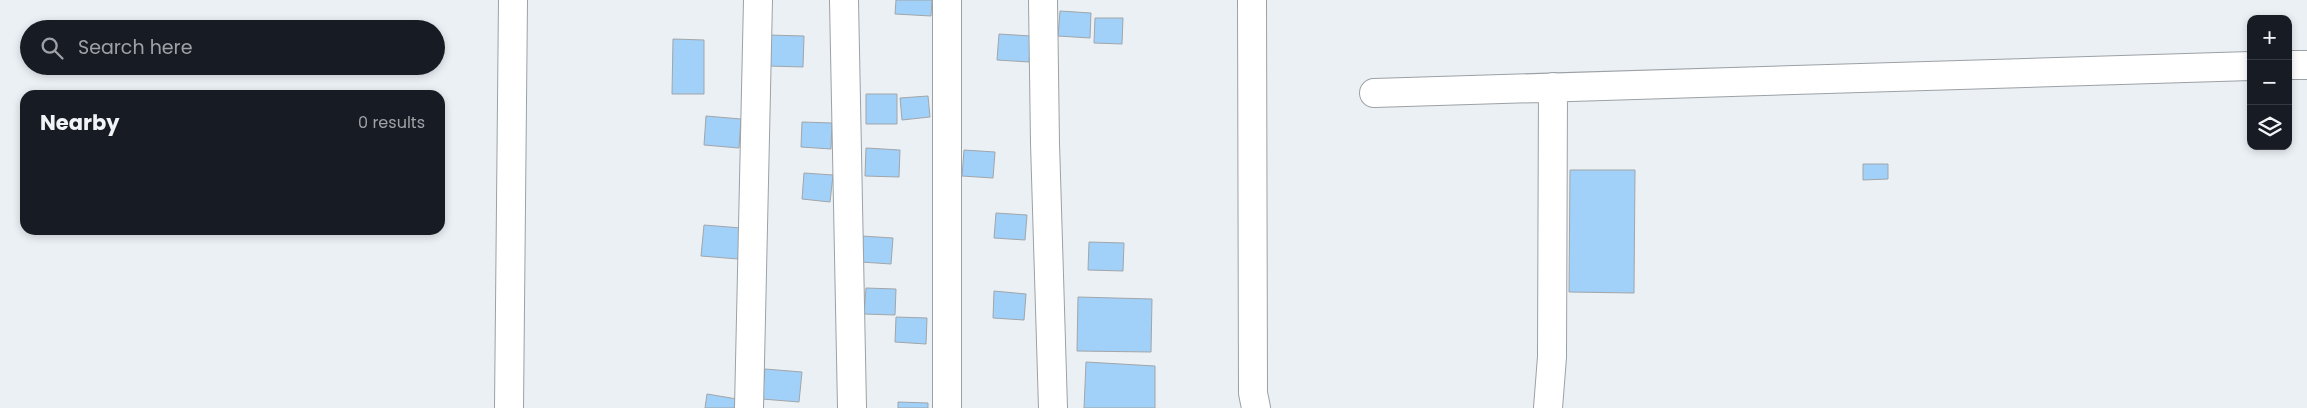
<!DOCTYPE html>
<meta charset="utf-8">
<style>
:root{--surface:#171b24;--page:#20242c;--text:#f1f3f6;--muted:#9ea1a6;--line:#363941}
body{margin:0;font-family:Poppins,sans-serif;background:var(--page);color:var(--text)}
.controls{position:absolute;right:15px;top:15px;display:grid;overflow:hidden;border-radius:10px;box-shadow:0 2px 8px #0003}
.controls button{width:45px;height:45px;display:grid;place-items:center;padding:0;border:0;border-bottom:1px solid var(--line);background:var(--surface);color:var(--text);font:25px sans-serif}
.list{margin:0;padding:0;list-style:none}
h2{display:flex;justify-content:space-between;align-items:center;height:65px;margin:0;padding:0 20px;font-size:21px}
h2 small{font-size:16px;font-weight:400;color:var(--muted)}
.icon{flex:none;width:28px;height:28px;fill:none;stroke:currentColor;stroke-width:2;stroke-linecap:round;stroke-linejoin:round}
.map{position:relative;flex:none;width:2307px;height:408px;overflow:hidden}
.search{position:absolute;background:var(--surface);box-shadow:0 2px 8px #0003;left:20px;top:20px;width:425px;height:55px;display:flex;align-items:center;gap:12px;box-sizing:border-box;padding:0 18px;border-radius:28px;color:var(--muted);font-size:19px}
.panel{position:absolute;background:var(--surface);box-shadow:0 2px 8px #0003;left:20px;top:90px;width:425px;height:145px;border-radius:15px}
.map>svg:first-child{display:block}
</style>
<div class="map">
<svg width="2307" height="408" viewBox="0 0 2307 408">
<rect width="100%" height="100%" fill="#ebf0f5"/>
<path fill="#a1d0f8" stroke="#a1a6aa" d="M896,0H932L931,16L895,14Z
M1060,11L1091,13L1090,38L1058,36Z
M1095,18H1123L1122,44L1094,43Z
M999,34L1031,36L1029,62L997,60Z
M768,35L804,36L803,67L768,66Z
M673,39L704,40V94H672Z
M866,94H897V124H866Z
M928,96L930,117L902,120L900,98Z
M706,116L741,119L739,148L704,145Z
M802,122L832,123L831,149L801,147Z
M866,148L900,150L899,177L865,176Z
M964,150L995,152L993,178L962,176Z
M1863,164H1888V179L1863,180Z
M1570,170H1635L1634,293L1569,292Z
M804,173L833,175L830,202L802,199Z
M996,213L1027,215L1025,240L994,238Z
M704,225L741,228L738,259L701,256Z
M862,236L893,238L891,264L861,262Z
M1089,242L1124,243L1123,271L1088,270Z
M866,288L896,289L895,315L864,314Z
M994,291L1026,294L1024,320L993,318Z
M1078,297L1152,299L1151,352L1077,351Z
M896,317L927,318L926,344L895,342Z
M1086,362L1155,366V408H1084Z
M765,369L802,372L799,402L762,399Z
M707,394L737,399L736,408H705Z
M898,402L928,403V408H898Z"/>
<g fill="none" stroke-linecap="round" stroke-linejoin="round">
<g stroke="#9ca1a5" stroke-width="30">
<path id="minor" d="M844,0L852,408
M1043,0L1045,143L1053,408
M1252,0L1253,393L1256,408
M2288,65H2307
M1374,93L2251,66
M509,408L513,0
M749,408L758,0
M947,408V0
M1548,408L1552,357L1553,87"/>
</g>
<use href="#minor" stroke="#fff" stroke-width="28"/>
</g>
</svg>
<div class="controls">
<button>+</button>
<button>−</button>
<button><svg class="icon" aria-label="layers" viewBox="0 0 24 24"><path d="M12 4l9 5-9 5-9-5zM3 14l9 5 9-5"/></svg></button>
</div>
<div class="search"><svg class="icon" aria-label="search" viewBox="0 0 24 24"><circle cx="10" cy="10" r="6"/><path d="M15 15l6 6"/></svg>Search here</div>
<section class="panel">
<h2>Nearby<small>0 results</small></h2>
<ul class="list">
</ul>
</section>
</div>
